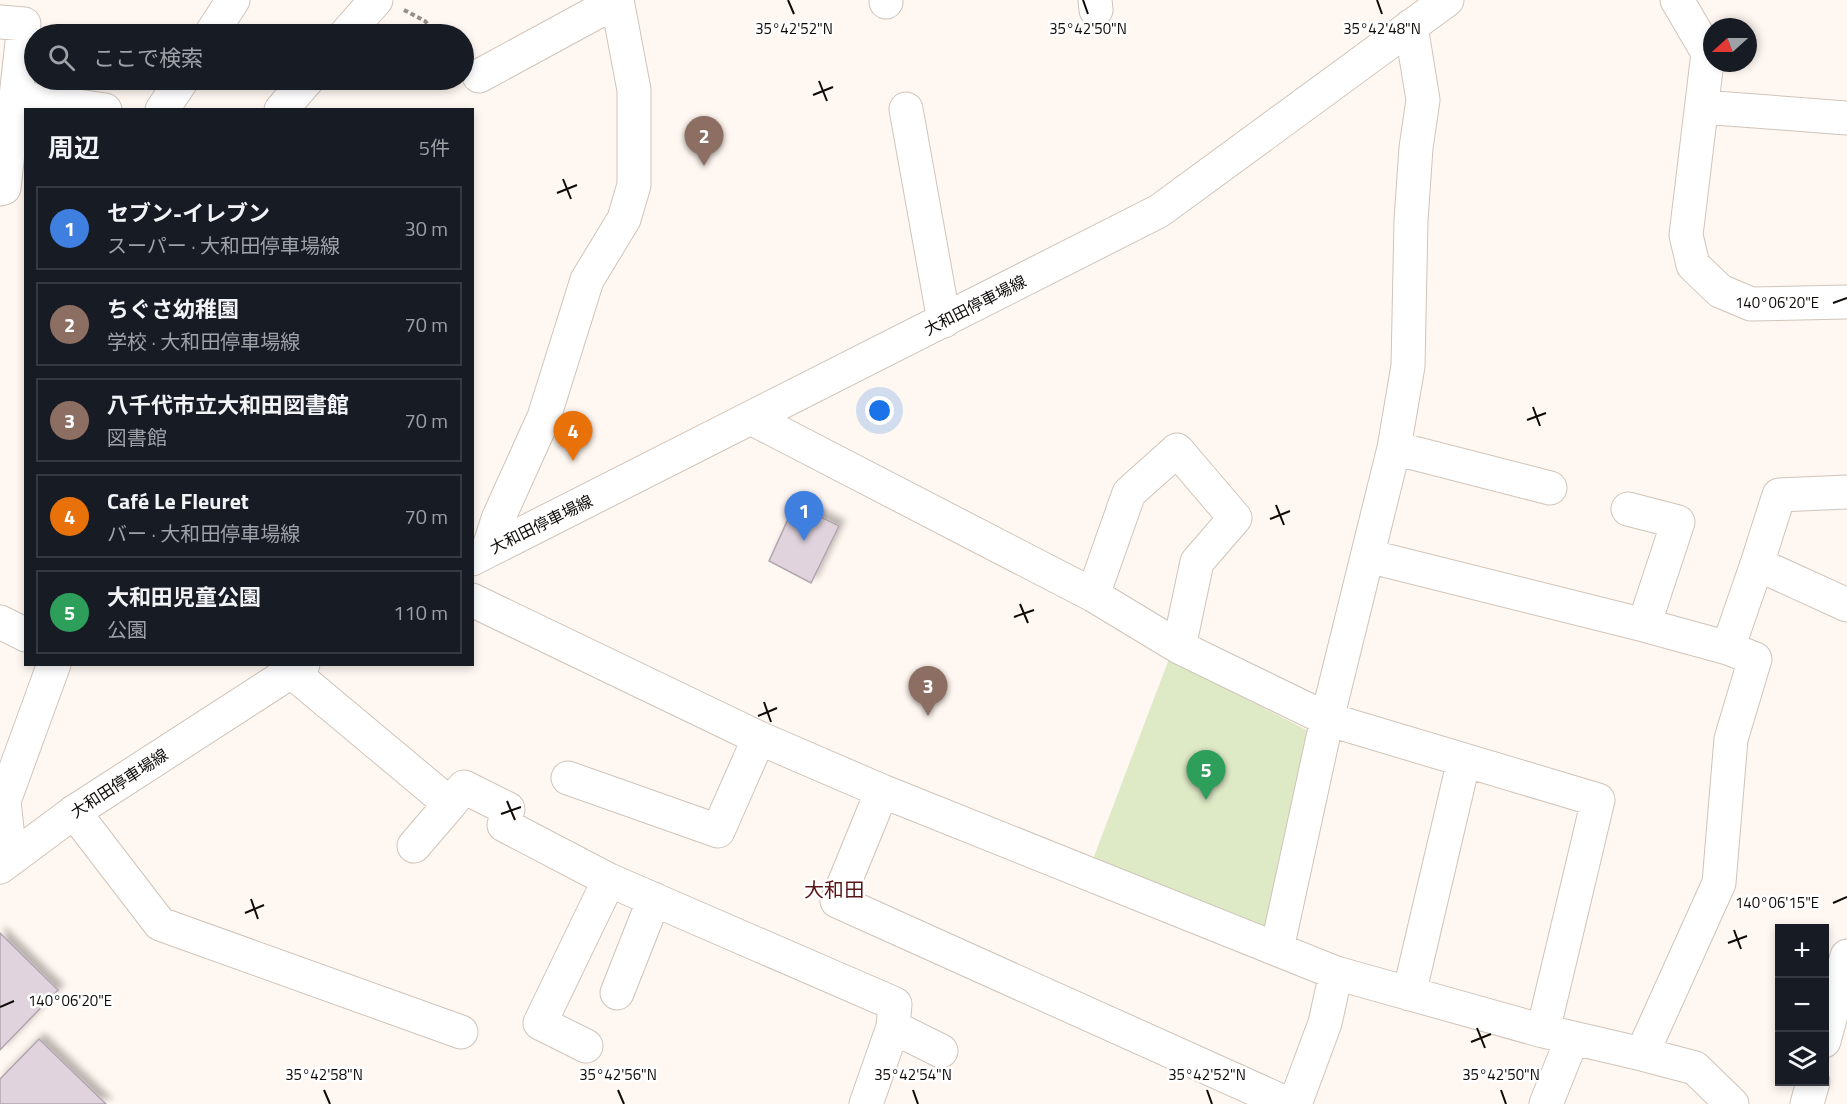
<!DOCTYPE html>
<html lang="ja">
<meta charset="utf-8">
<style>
:root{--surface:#171b24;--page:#242831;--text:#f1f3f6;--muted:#9ea1a6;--line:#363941;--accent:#0f766e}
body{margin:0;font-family:"Titillium Web","Noto Sans JP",sans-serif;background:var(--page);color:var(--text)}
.controls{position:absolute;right:18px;bottom:18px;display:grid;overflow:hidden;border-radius:0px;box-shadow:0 3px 9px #0003}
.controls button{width:54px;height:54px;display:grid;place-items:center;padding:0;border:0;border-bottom:2px solid var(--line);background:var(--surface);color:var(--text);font:30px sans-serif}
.compass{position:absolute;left:1703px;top:18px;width:54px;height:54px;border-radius:50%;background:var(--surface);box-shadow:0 3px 9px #0003;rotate:249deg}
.you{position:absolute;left:880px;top:411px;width:21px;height:21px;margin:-15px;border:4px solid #fff;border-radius:50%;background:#1a73e8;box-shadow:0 0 0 9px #1a73e833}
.badge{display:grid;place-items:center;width:39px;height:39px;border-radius:50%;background:var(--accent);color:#fff;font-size:20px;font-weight:700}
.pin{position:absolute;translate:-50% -50px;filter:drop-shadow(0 2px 3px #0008)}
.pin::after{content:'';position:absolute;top:32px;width:21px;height:18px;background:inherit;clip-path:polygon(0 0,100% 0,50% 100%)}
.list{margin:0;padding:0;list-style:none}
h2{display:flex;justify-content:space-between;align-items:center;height:78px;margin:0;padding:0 24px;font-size:26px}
h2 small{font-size:20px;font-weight:400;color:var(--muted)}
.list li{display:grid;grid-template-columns:39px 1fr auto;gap:18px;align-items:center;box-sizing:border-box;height:84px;margin:0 12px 12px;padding:0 12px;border:2px solid var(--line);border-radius:0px}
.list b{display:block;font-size:22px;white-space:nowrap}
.list p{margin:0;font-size:20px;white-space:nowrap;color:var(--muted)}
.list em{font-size:20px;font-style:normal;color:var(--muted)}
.icon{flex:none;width:33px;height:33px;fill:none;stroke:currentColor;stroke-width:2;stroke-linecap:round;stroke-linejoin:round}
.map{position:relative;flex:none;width:1847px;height:1104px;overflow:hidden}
.search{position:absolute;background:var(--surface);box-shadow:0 3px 9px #0003;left:24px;top:24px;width:450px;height:66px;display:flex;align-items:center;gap:15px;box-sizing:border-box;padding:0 21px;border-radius:33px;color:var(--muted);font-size:22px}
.panel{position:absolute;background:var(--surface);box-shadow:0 3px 9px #0003;left:24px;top:108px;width:450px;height:558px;border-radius:0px}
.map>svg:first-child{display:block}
</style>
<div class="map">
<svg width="1847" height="1104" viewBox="0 0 1847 1104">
<defs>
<filter id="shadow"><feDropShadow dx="5.5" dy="-5.5" stdDeviation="3" flood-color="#0004"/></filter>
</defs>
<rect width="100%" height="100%" fill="#fff7f1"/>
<path fill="#dee9c6" d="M1169,659L1314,734L1263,932L1090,867Z"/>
<path fill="#e0d3dd" stroke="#b1a5ae" stroke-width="1.5" filter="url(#shadow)" d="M795,504L839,526L811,583L769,561Z
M0,933L58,990L0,1050Z
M39,1039L106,1104H0V1079Z"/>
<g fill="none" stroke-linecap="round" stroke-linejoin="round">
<g stroke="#d0c4ba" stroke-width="35">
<path id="minor" d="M886,0V2
M1095,0L1096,10
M1677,0L1708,53L1686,235L1693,265L1720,291L1751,304L1847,302
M0,22L24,24L16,97
M211,34L233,0
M346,34L376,0
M479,76L617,1
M1702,107L1847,118
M906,109L944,321
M162,110L182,80
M281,110L307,80
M0,136L10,135L16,97L105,110
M0,189L4,188L10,135
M753,419L1093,595L1179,647L1327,719L1598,800L1543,1031
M1394,448L1550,488
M1628,509L1678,522L1644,625
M488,550L498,519L544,417L587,280L624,219L634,185V90L617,0
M1757,564L1779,495L1847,492
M1093,595L1129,493L1177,450L1235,518L1197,562L1179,647
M472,600L759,738L882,791L1336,973L1543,1031L1642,1054L1719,883L1731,739L1755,659L1728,648L1644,625L1368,556
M0,622L26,635
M1728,648L1757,564L1847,605
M292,672L450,804L464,787L508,809L504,825L609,880L895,1004L893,1027L866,1104
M568,778L718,831L759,738
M882,791L837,901L1288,1104
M74,812L160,924L461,1032
M414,846L450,804
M10,857L4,801L54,664
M1277,949L1327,719L1394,448L1408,366L1411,220L1416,148L1423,100L1411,26
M617,993L654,899
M1409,994L1464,760
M893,1027L941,1051
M1824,1041L1847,956
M586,1046L540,1023L609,880
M1642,1054L1695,1068L1732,1104
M1295,1104L1325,1023L1336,973
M1546,1104L1572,1039
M1807,1104L1813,1082"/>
</g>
<g stroke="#d0c4ba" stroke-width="35">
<path id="major" d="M472,559L1159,211L1447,0
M0,867L74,812L303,664"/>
</g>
<path stroke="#948e89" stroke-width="4" stroke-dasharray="4.5 3" stroke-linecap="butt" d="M404,10L425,21L436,34"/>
<use href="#minor" stroke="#fff" stroke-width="33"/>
<use href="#major" stroke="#fff" stroke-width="33"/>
</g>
<path fill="none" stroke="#0e0a08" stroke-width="2" d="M788,0L794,14M1083,0L1088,14M1377,0L1382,14M819,81L827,101M813,95L833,87M563,179L571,199M557,193L577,185M1833,303L1847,298M1533,407L1540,426M1527,420L1546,413M1276,505L1284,525M1270,519L1290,511M1020,604L1028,623M1014,617L1034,610M764,702L771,722M758,716L777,708M507,801L515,820M501,814L521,807M251,899L258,919M1833,903L1847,897M245,913L264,905M1734,930L1741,949M1728,943L1747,936M0,1007L14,1001M1477,1028L1485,1048M1471,1042L1491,1034M324,1090L330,1104M618,1090L624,1104M913,1090L918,1104M1207,1090L1212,1104M1501,1090L1506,1104"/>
<g text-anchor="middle" stroke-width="5" stroke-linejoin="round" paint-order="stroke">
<g font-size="16" fill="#0e0a08" stroke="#fff">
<text transform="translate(975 305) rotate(-27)" y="6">大和田停車場線</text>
<text transform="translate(541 524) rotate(-26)" y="6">大和田停車場線</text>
<text transform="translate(119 783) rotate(-33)" y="6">大和田停車場線</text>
</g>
<g font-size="20" fill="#591418" stroke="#fff">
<text x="834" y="897">大和田</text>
</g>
</g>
<g font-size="15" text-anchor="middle" fill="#0e0a08" stroke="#fff" stroke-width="5" stroke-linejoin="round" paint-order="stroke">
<text x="794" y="34">35°42'52"N</text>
<text x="1088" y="34">35°42'50"N</text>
<text x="1382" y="34">35°42'48"N</text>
<text x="1777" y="308">140°06'20"E</text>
<text x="1777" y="908">140°06'15"E</text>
<text x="70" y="1006">140°06'20"E</text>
<text x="324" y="1080">35°42'58"N</text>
<text x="618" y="1080">35°42'56"N</text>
<text x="913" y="1080">35°42'54"N</text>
<text x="1207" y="1080">35°42'52"N</text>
<text x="1501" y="1080">35°42'50"N</text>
</g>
</svg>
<div class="controls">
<button>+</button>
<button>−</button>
<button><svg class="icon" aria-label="layers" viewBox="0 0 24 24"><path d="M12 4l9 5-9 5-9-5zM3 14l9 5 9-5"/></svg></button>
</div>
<svg class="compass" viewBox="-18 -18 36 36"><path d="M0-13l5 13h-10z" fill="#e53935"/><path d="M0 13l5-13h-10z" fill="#9ea1a6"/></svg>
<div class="you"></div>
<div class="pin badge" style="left:804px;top:541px;background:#3f7fe0">1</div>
<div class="pin badge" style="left:704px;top:166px;background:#8d6e63">2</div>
<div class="pin badge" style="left:928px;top:716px;background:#8d6e63">3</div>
<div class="pin badge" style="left:573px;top:461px;background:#e8710a">4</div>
<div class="pin badge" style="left:1206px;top:800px;background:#2e9e5b">5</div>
<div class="search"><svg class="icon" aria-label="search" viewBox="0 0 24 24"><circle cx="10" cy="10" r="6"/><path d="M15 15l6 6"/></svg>ここで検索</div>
<section class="panel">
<h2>周辺<small>5件</small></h2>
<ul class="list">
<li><span class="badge" style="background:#3f7fe0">1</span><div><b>セブン-イレブン</b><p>スーパー · 大和田停車場線</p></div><em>30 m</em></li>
<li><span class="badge" style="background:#8d6e63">2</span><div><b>ちぐさ幼稚園</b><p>学校 · 大和田停車場線</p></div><em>70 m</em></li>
<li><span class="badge" style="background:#8d6e63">3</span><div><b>八千代市立大和田図書館</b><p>図書館</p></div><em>70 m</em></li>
<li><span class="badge" style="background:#e8710a">4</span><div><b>Café Le Fleuret</b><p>バー · 大和田停車場線</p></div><em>70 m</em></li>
<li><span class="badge" style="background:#2e9e5b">5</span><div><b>大和田児童公園</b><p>公園</p></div><em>110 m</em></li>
</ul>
</section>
</div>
